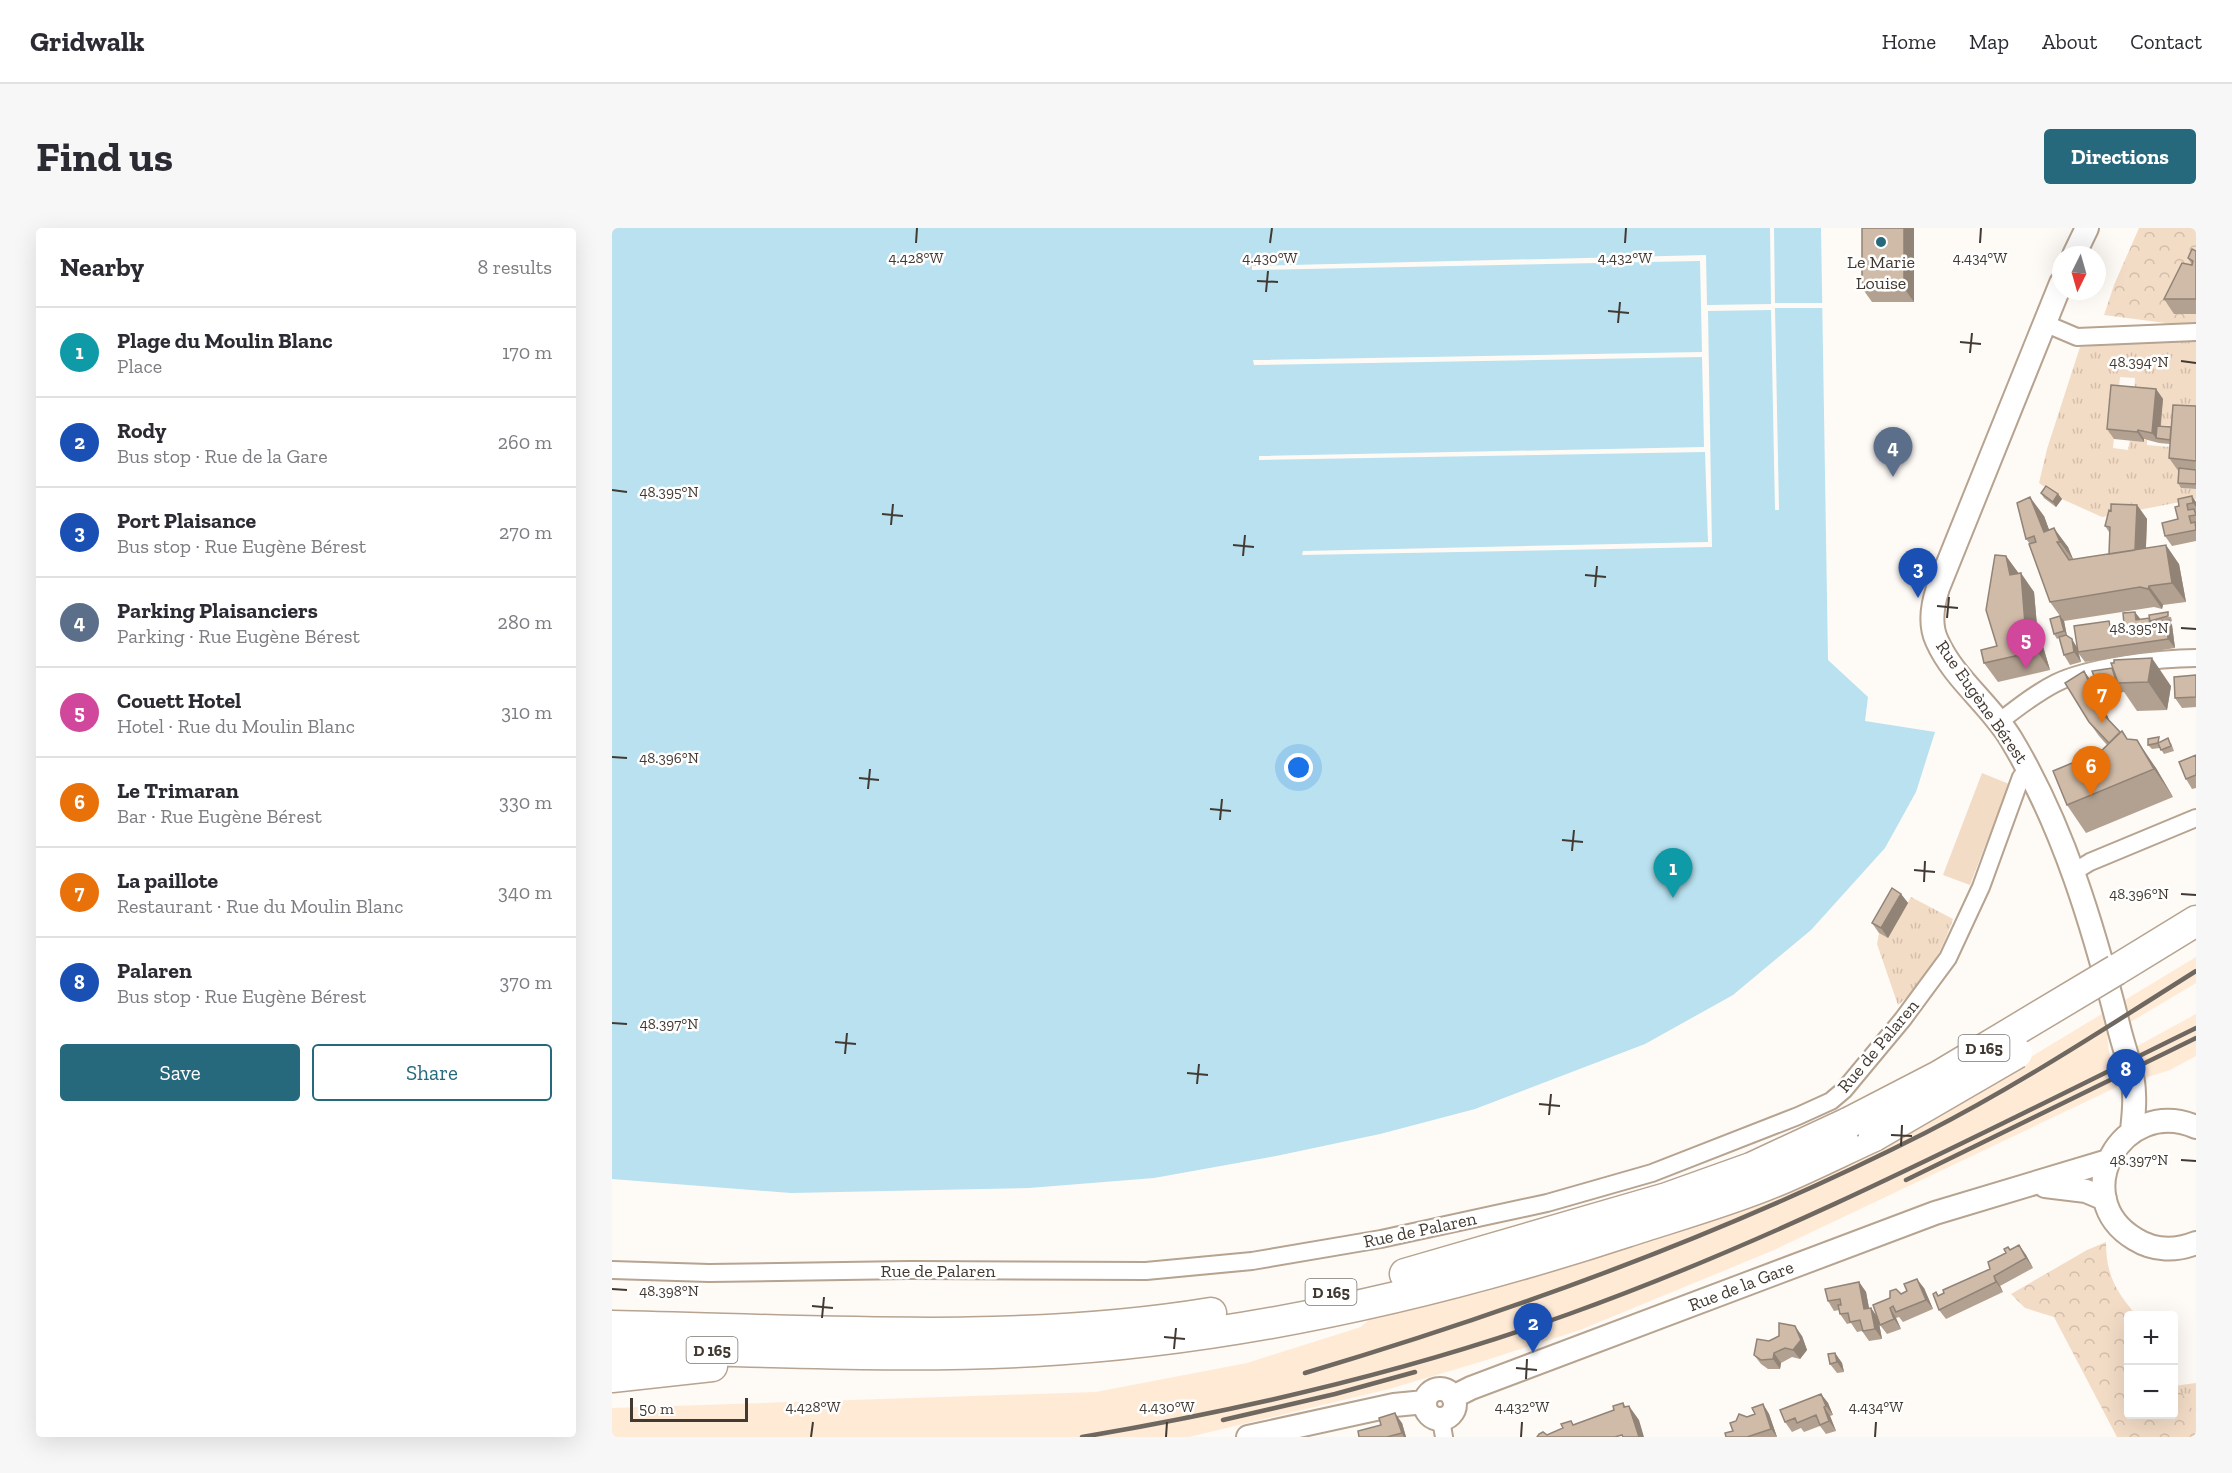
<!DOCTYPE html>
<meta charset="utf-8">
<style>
:root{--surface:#fff;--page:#f7f7f7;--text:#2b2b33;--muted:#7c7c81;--line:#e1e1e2;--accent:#27697c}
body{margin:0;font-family:"Zilla Slab",serif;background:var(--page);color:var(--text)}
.controls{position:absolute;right:18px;bottom:18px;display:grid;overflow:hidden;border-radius:6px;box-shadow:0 6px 24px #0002}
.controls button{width:54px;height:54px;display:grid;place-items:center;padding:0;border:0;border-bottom:2px solid var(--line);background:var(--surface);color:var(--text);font:30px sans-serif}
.compass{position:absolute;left:1440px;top:18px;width:54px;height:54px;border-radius:50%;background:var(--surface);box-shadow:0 6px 24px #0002;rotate:185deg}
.scale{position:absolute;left:18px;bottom:15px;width:118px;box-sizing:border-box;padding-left:6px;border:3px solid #423a32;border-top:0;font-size:16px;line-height:21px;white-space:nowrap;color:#423a32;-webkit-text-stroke:4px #fff;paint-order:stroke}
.you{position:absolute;left:687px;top:540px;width:21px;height:21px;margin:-15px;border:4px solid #fff;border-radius:50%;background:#1a73e8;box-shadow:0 0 0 9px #1a73e833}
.badge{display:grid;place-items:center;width:39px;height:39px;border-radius:50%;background:var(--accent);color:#fff;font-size:20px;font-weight:700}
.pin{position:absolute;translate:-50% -50px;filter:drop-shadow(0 2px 3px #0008)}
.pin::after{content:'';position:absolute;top:32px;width:21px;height:18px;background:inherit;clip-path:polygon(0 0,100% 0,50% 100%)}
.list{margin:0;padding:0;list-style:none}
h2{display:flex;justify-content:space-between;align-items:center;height:78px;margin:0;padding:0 24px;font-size:26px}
h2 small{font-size:20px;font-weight:400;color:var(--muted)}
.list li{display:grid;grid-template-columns:39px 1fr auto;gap:18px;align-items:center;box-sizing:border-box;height:90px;padding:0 24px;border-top:2px solid var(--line)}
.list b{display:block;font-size:22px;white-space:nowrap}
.list p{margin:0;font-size:20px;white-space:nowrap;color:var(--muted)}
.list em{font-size:20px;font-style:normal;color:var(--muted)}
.actions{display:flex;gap:12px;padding:18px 24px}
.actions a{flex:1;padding:14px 0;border:2px solid var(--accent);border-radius:6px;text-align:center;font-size:21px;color:var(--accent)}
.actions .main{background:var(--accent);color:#fff}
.map{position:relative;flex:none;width:1584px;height:1209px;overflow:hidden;border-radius:6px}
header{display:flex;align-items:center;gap:36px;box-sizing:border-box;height:84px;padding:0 30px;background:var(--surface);border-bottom:2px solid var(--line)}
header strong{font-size:28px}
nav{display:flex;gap:33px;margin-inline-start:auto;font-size:21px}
.intro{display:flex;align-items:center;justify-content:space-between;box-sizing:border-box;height:144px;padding:0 36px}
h1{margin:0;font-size:42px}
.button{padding:15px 27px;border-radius:6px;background:var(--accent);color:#fff;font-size:21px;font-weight:700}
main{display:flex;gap:36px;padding:0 36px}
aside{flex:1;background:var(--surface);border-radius:6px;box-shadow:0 6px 24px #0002}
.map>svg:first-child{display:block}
</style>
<header>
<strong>Gridwalk</strong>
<nav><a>Home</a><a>Map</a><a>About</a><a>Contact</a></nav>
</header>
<div class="intro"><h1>Find us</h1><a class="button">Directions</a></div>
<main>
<aside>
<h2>Nearby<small>8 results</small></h2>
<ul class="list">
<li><span class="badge" style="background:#0f9aa8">1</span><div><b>Plage du Moulin Blanc</b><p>Place</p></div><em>170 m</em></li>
<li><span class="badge" style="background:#1a4fb4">2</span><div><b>Rody</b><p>Bus stop · Rue de la Gare</p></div><em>260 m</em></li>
<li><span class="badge" style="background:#1a4fb4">3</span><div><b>Port Plaisance</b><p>Bus stop · Rue Eugène Bérest</p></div><em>270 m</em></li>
<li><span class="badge" style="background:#5c6f8a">4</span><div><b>Parking Plaisanciers</b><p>Parking · Rue Eugène Bérest</p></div><em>280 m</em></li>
<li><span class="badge" style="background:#d1479c">5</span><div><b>Couett Hotel</b><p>Hotel · Rue du Moulin Blanc</p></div><em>310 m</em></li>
<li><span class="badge" style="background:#e8710a">6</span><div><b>Le Trimaran</b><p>Bar · Rue Eugène Bérest</p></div><em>330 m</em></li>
<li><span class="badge" style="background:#e8710a">7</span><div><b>La paillote</b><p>Restaurant · Rue du Moulin Blanc</p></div><em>340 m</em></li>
<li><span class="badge" style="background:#1a4fb4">8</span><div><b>Palaren</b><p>Bus stop · Rue Eugène Bérest</p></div><em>370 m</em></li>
</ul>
<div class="actions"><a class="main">Save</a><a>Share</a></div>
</aside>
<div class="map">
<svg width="1584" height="1209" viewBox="0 0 1584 1209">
<defs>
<pattern id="grass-tufts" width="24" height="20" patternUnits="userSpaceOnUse" patternTransform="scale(1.5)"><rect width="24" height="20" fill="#f3dcc6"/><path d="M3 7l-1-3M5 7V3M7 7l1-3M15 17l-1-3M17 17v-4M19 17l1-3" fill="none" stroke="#d2beab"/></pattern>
<pattern id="forest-crowns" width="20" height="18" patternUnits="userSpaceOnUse" patternTransform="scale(1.5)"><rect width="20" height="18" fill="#f3dcc6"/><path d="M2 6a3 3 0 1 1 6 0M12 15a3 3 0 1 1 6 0" fill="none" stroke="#d2beab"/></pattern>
</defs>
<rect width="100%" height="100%" fill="#fefaf6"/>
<path fill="#ffead5" d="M1584,729V755L1495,808L1498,833L1584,786V828L1558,842L1507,858L1162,1022L968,1102L868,1134L777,1161L577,1209H0V1180L484,1164L635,1135L749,1099L757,1092L872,1064L1025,1016L1152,971L1298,902Z"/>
<path fill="url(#grass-tufts)" d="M1558,111H1584V183L1571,199L1549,197L1551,171L1522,168L1523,150L1508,149L1501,220L1516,222L1518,212H1535V217L1569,220V260L1584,261V271L1490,289L1450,271L1427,255L1435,221L1468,119Z
M1299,669L1341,691C1331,721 1312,758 1286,777L1265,716L1267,705L1276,709Z
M1584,1155V1187L1562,1158Z"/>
<path fill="url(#forest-crowns)" d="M1527,0H1584V99L1492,87L1502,57Z
M1494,1014C1494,1047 1504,1063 1524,1087L1516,1088V1186H1562V1153L1584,1187V1209H1505L1442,1089L1413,1080L1399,1066L1475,1022Z"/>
<path fill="#f3dcc6" d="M1370,545L1397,556L1358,657L1331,647Z"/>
<path fill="#b9e1ef" d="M0,0H1209L1216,432L1256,469L1253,493L1323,504L1304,564L1273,620L1199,702L1121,767L1033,816L863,881L768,906L664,928L542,950L417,960L179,965L0,951Z"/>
<path fill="#fefaf6" d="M1158,0H1162L1163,75H1213V80H1163L1167,282H1163L1159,82L1096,83L1100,319L690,327L691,323L1096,314L1093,224L647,232V228L1092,219L1090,129L642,137L641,132L1090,124L1088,33L640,42V38L1094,27L1095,77L1159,76Z"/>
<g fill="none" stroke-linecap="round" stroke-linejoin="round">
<g stroke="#b6a390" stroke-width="20">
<path id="street" d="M1432,95L1465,109L1584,104
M1387,494C1405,480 1424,465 1444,455C1476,439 1548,430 1584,430
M1460,645L1478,634L1584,590
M0,1042L97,1045L297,1042L534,1043L640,1033L769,1011L935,975L1040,945L1186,888L1219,873L1232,862L1291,791L1336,730L1369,659L1409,549
M829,1192L832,1209"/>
</g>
<g stroke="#b6a390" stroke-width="26">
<path id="secondary" d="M1462,27L1475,0
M1449,55L1326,360C1320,378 1317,396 1325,413C1342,451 1378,476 1399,511C1452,599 1482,701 1507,800C1512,821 1522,845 1522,866C1523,878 1521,891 1520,903
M1584,899C1509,867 1454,970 1523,1011C1542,1023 1564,1023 1584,1015
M1433,958L1474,963L1493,971
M813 1176a15 15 0 1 1 30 0a15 15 0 1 1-30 0Z
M841,1169L859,1160L1323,985L1496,933
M636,1209L782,1177L813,1174"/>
</g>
<g stroke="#b6a390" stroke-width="33">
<path id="highway" d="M1504,742L1584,693
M793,1046L1055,970L1139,940L1238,894
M0,1098C198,1102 404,1117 599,1085
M0,1120C141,1122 282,1131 423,1123C624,1112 822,1067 1014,1004C1063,988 1114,974 1162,954C1196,940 1229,923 1262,908
M0,1149L100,1138"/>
</g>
<use href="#street" stroke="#fff" stroke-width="16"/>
<use href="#secondary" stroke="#fff" stroke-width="22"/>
<use href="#highway" stroke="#fff" stroke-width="30"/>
<path stroke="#6f6861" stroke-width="4.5" d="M1294,952L1584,810
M693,1145C905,1082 1116,1005 1313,905C1407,857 1495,799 1584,743
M611,1192L723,1166L803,1144
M470,1209C636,1181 799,1143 957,1086C1174,1008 1378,901 1584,800"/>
<g stroke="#b6a390" stroke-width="33" stroke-linecap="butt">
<path id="highway-bridge" d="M1238,894L1327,848L1504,742
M1262,908L1405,825"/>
</g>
<use href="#highway-bridge" stroke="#fff" stroke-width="30"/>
</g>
<path fill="#b2a190" d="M1250,0H1302V74H1260L1250,60Z
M1584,23V86H1562L1552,71L1580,37L1576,30Z
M1544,161L1551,171L1549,198L1559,199L1584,178V261L1569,260L1566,255L1567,244L1557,230L1558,216L1547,215L1532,211V214L1502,211L1495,201Z
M1429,265L1446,266L1450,271L1444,279L1432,270Z
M1566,271L1584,274V313L1560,318L1553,308L1566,291L1567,278Z
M1525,277L1535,291L1534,320L1567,336L1574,374L1551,377L1550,381L1542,379L1452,393L1455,408L1465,419L1500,398L1512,396L1528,391L1537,390L1538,392L1537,387L1559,389L1560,393L1558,394L1560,397L1563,420L1473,434L1467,426L1469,434L1458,437L1452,427L1447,410L1445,411L1442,406L1448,388L1438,374L1418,316L1414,311L1432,288L1437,302L1456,319L1461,332L1497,326V304L1493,298L1499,283Z
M1394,328L1406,345L1422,364L1426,409L1430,415L1438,442L1386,454L1372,435L1385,418Z
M1472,443L1482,457L1498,494L1544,540L1561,569L1474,605L1455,577L1495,517L1487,508L1477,494Z
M1480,443L1559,458L1555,482L1525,483L1512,464L1493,467L1486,458Z
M1584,447V479L1570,480L1563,470Z
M1550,513L1559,515L1562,523L1552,526L1548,520L1540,521L1536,517Z
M1584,527V560L1580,561L1574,551Z
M1289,666L1296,675L1276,710L1267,705L1260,695Z
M1407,1017L1414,1027L1421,1040L1388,1058L1391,1064L1334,1091L1327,1082L1324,1064L1326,1068L1378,1041L1399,1022Z
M1247,1054L1254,1064L1257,1080H1259L1266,1090L1278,1070L1289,1066L1312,1060L1321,1081L1291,1094L1287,1089L1284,1090L1289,1101L1275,1106L1268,1097L1266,1090L1270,1111L1257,1113L1250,1103L1245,1104L1239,1095L1235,1096L1228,1086L1227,1082L1222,1083L1216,1073Z
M1190,1108L1195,1122L1188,1131L1180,1129L1169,1135L1168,1141H1156L1149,1136L1142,1127L1157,1113Z
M1223,1125L1230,1135L1232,1144L1225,1145L1218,1136Z
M1209,1166L1216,1175L1221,1187L1218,1188L1224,1203L1214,1206L1208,1198L1192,1204L1189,1200L1180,1204L1173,1194Z
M1151,1176L1157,1186L1165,1209H1114L1121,1203L1124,1193L1143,1186Z
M790,1195L794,1209H747Z"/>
<path fill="#918376" d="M1292,0H1302V74L1292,60Z
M1544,161L1551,171L1547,211L1544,210L1540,205Z
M1526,202L1532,211V214L1525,204Z
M1446,266L1450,271L1444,279L1441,274Z
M1580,268L1584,274V279L1581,275Z
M1418,269L1432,288L1445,323L1432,304Z
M1525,277L1535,291L1533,341L1523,326Z
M1442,300L1456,319L1462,333L1448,314Z
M1554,317L1567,336L1574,374L1560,355Z
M1394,328L1408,347L1409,345L1422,364L1426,409L1430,415L1438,442L1425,423L1413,396L1398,347Z
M1537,358L1551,377L1550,381L1536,361Z
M1523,384L1530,393L1524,392Z
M1448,388L1452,393L1455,408L1452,403Z
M1537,390L1543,400L1538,398Z
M1557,392L1560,397L1563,420L1556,411L1555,396Z
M1460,411L1466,421V424L1469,434L1462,424Z
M1540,430L1559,458L1555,482L1536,454Z
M1472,443L1482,457L1501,501L1491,486Z
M1525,512L1544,540L1561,569L1542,541Z
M1289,666L1296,675L1276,710L1269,700Z
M1407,1017L1414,1027L1421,1040L1414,1030Z
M1382,1048L1388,1058L1391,1064L1384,1054Z
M1305,1051L1312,1060L1321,1081L1314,1072Z
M1247,1054L1254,1064L1259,1091L1252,1081Z
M1259,1080L1266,1090L1270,1111L1263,1101Z
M1278,1080L1284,1090L1289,1101L1282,1091Z
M1183,1098L1190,1108L1195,1122L1188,1131L1181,1122Z
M1162,1125L1169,1135L1168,1141L1161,1131Z
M1223,1125L1230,1135L1232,1144L1225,1134Z
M1209,1166L1216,1175L1221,1187L1214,1178Z
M1011,1175L1020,1188L1017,1178L1027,1192L1032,1209H1027Z
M1151,1176L1157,1186L1165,1209L1159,1201Z
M1212,1179L1218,1188L1224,1203L1217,1193Z
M783,1185L790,1195L794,1209H792L790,1205Z"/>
<path fill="#cfbba8" stroke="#918376" stroke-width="1.5" d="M1250,0H1292V60H1250Z
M1580,21L1584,23V71H1552L1570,35L1580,37L1581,33L1576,30Z
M1499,157L1544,161L1540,205L1526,202L1525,204L1495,201Z
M1561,177L1584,178V233L1557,230Z
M1545,198L1559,199L1558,212L1544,210Z
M1567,240L1584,242V256L1566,255Z
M1434,258L1446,266L1441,274L1429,265Z
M1580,268L1581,275L1575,276L1576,282L1582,281L1584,287L1577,288L1579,295L1583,294L1584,302L1553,308L1550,295L1566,291L1563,279L1567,278L1566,271Z
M1418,269L1432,304L1442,300L1448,314H1445L1457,332L1554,317L1560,355L1537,358L1536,361L1528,359L1438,374L1417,316L1424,314L1422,308L1414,311L1405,275Z
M1499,276L1525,277L1523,322L1497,326L1498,299L1493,298L1497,282L1499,283Z
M1383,327L1394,328L1398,347L1409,345L1413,396L1416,395L1425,423L1372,435L1369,422L1385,418L1374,382Z
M1523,384L1524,392L1537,390L1538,398L1555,396L1556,411L1466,424L1462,398L1497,393L1498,398L1512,396L1511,385Z
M1556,384V388L1538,393L1537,387Z
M1448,388L1452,403L1442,406L1438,391Z
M1557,392L1558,401L1555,396L1552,397L1551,393Z
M1454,407L1460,411L1462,424L1452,427L1447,409Z
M1540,430L1536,454L1506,455L1499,435H1502V432Z
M1500,440L1505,455L1486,458L1480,443Z
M1472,443L1491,486L1508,504L1497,515L1477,494L1453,455Z
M1584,447V469L1563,470L1562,449Z
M1510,503L1515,511L1525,512L1542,541L1455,577L1441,543L1489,523Z
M1547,509L1546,515L1536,517V511Z
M1556,510L1559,518L1549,522L1546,515Z
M1584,527V547L1574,551L1567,534Z
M1280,660L1289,666L1269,700L1260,695Z
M1407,1017L1414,1030L1382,1048L1384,1054L1327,1082L1321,1066L1324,1064L1326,1068L1332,1065L1331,1062L1378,1041L1376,1034L1394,1025L1392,1021L1396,1019L1398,1022Z
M1305,1051L1314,1072L1284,1084L1281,1078L1278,1080L1282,1091L1268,1097L1261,1077L1278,1070V1063L1284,1061L1289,1066L1295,1063L1292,1056Z
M1247,1054L1252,1081L1259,1080L1263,1101L1251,1103L1248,1092L1238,1094L1236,1085L1228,1086L1226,1077H1229L1228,1071L1216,1073L1213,1061Z
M1167,1095L1183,1098L1189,1112L1181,1122L1173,1120L1162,1125L1161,1131L1149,1132L1142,1127L1145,1111L1157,1113L1167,1108Z
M1223,1125L1225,1134L1218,1136L1216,1126Z
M1209,1166L1214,1178L1212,1179L1217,1193L1208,1197L1204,1187L1185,1195L1183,1190L1173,1194L1168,1182Z
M1011,1175L1012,1179L1017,1178L1027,1209H1011L1010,1207L1003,1209H925L927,1206L931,1204L935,1207L951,1200L949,1196L959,1193L961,1197L1002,1182L1001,1178Z
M1151,1176L1159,1201L1135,1209H1114L1113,1205L1121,1203L1118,1195L1124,1193L1127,1186L1135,1189L1143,1186L1140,1180Z
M783,1185L790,1205L775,1209H747L746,1203L769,1197L767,1190Z"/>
<path fill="none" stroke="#423a32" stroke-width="2" d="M304,15L305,0M658,15L660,0M1013,15L1014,0M1368,15L1369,0M645,53L666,54M654,64L656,43M996,83L1017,85M1006,95L1008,74M1348,114L1369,116M1358,125L1360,105M1569,133L1584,135M0,262L15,264M270,286L291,288M279,297L281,276M621,317L642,319M631,328L633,307M973,347L994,349M983,359L985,338M1325,378L1346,380M1335,390L1337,369M1569,400L1584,401M0,529L15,530M247,550L267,552M256,561L258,541M598,581L619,583M608,592L610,571M950,612L971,614M960,623L962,602M1302,642L1323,644M1312,654L1313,633M1569,666L1584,667M0,795L15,796M223,814L244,816M233,826L235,805M575,845L596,847M585,856L587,836M927,876L948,878M937,887L939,866M1279,907L1300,908M1289,918L1290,897M1569,932L1584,933M0,1061L15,1062M200,1078L221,1080M210,1090L212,1069M552,1109L573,1111M562,1121L564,1100M904,1140L925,1142M914,1151L915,1131M199,1209L201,1194M554,1209L555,1194M909,1209L910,1194M1263,1209L1264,1194"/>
<circle fill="#27697c" stroke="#fff" stroke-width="2" cx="1269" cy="14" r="6"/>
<g text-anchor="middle" stroke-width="5" stroke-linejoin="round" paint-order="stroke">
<g fill="#fff" stroke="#7b7570" stroke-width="1.5">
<rect x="1346.5" y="807" width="51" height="26" rx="4.5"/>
<rect x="693.5" y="1051" width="51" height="26" rx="4.5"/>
<rect x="74.5" y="1109" width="51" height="26" rx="4.5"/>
</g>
<g font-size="16" font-weight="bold" fill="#423a32">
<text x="1372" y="826">D 165</text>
<text x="719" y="1070">D 165</text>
<text x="100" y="1128">D 165</text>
</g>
<g font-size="18" fill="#423a32" stroke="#fff">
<text x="1269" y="40">Le Marie<tspan x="1269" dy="21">Louise</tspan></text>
</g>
<g font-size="18" fill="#423a32" stroke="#fff">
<text transform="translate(1370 474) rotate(55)" y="6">Rue Eugène Bérest</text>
<text transform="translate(1266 818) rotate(-50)" y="6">Rue de Palaren</text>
<text transform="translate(808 1002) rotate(-12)" y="6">Rue de Palaren</text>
<text x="326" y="1049">Rue de Palaren</text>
<text transform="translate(1129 1058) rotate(-21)" y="6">Rue de la Gare</text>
</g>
</g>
<g font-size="15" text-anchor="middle" fill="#423a32" stroke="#fff" stroke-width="5" stroke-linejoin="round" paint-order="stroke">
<text x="304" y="35">4.428°W</text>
<text x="658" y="35">4.430°W</text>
<text x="1013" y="35">4.432°W</text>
<text x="1368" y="35">4.434°W</text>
<text x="1527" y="139">48.394°N</text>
<text x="57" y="269">48.395°N</text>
<text x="1527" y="405">48.395°N</text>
<text x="57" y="535">48.396°N</text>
<text x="1527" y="671">48.396°N</text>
<text x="57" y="801">48.397°N</text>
<text x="1527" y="937">48.397°N</text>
<text x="57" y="1068">48.398°N</text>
<text x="201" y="1184">4.428°W</text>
<text x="555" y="1184">4.430°W</text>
<text x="910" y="1184">4.432°W</text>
<text x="1264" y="1184">4.434°W</text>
</g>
</svg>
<div class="controls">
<button>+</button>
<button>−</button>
</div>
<svg class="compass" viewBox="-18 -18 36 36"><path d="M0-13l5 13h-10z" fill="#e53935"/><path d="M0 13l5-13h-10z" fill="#7c7c81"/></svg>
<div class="scale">50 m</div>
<div class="you"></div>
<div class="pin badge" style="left:1061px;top:670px;background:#0f9aa8">1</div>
<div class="pin badge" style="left:921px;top:1125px;background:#1a4fb4">2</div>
<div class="pin badge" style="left:1306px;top:370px;background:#1a4fb4">3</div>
<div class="pin badge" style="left:1281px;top:249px;background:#5c6f8a">4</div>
<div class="pin badge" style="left:1414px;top:441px;background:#d1479c">5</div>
<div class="pin badge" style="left:1479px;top:568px;background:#e8710a">6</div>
<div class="pin badge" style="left:1490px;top:495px;background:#e8710a">7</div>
<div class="pin badge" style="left:1514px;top:871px;background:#1a4fb4">8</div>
</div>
</main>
